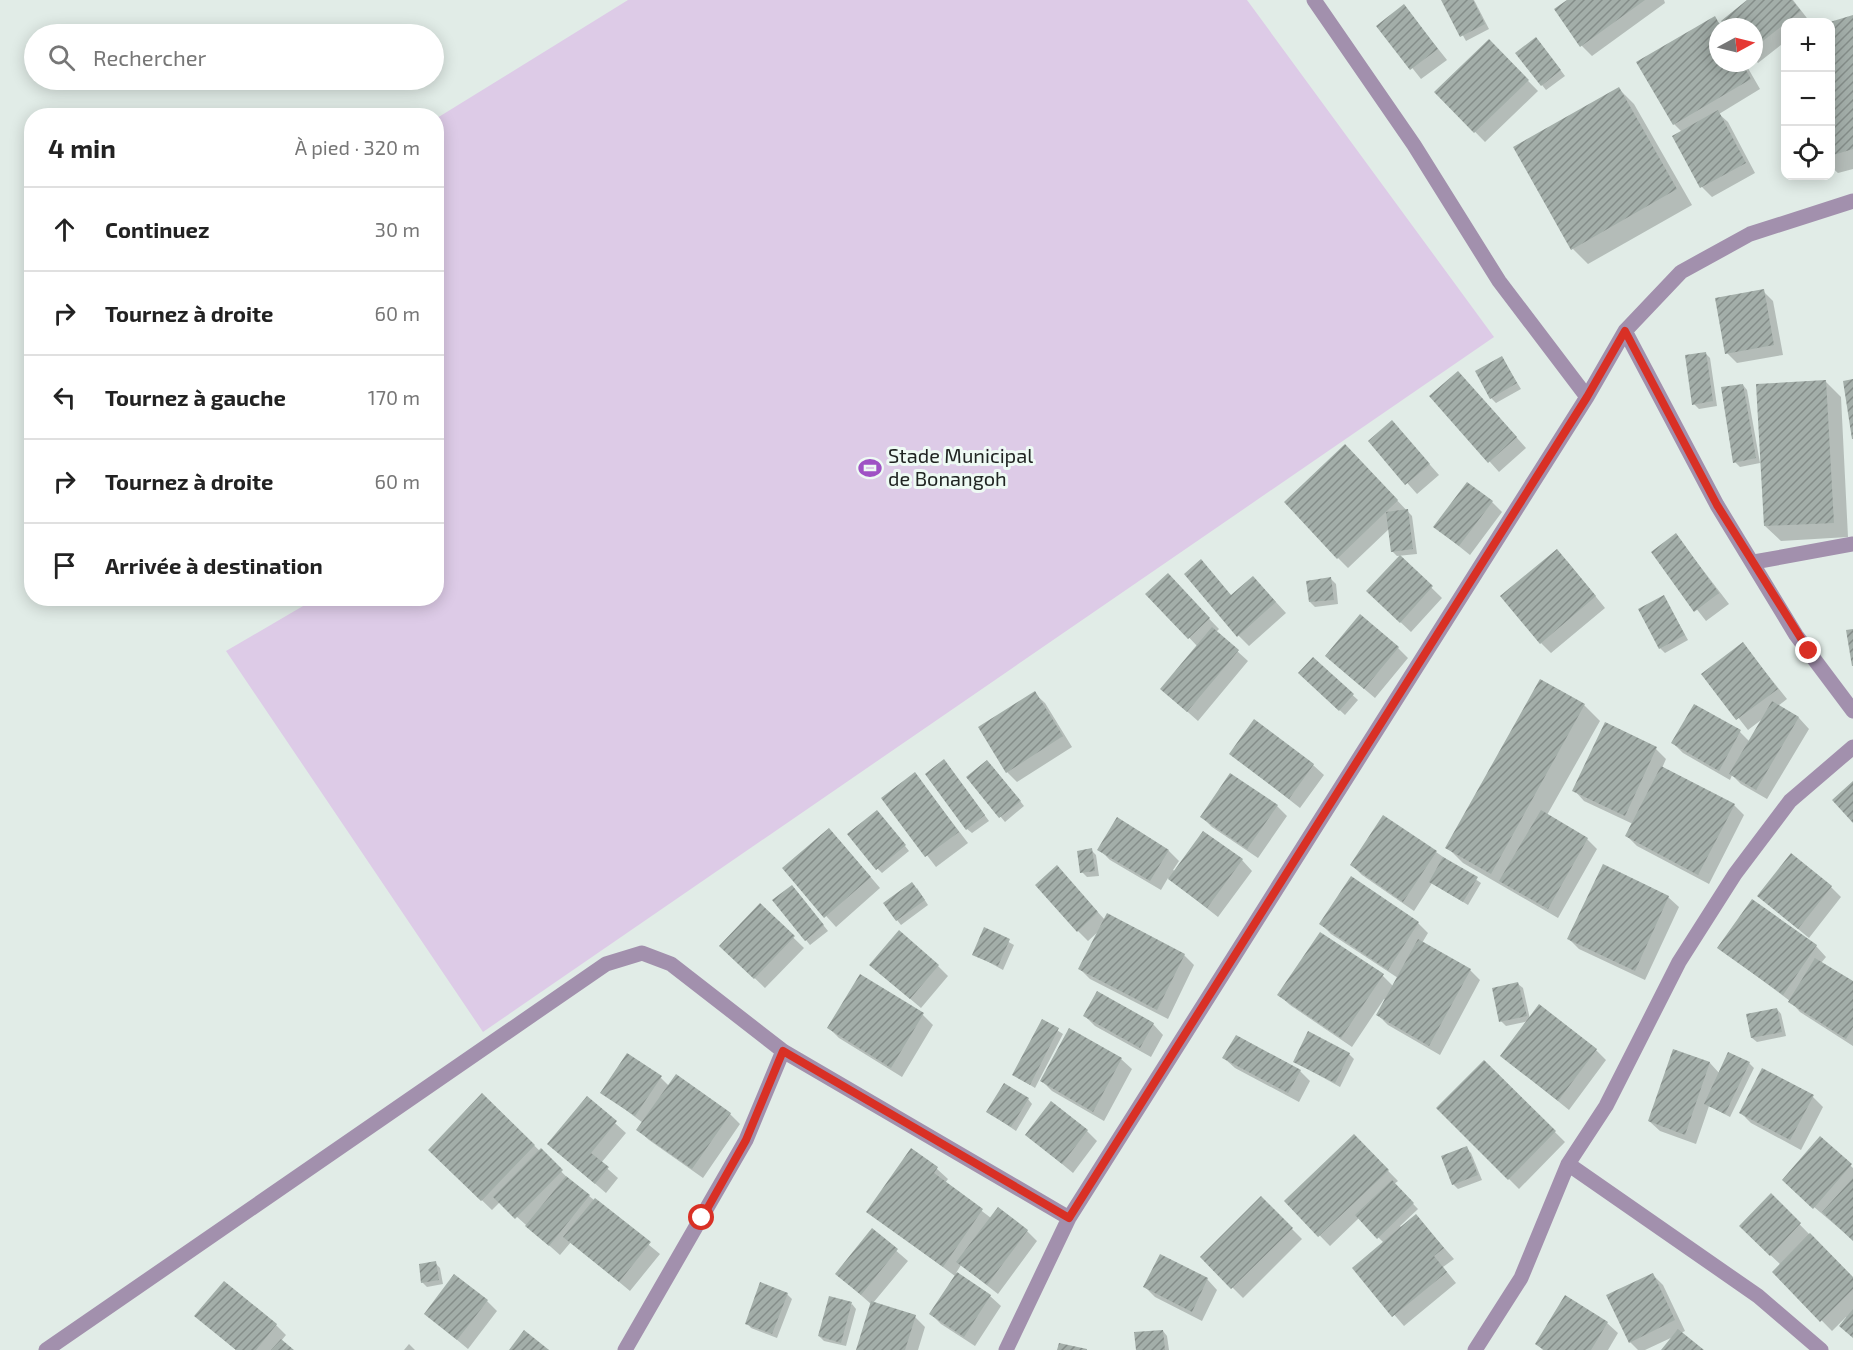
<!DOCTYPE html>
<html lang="fr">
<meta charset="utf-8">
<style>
:root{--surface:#fff;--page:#f2f2f2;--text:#222;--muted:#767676;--line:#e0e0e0}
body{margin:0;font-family:"Exo 2",sans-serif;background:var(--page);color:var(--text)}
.controls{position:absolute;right:18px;top:18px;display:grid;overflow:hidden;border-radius:12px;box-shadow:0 3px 15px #0003}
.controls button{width:54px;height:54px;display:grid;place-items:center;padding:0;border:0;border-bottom:2px solid var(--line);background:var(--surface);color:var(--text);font:30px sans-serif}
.compass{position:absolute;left:1709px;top:18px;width:54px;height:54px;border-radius:50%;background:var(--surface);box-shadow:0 3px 15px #0003;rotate:83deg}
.stop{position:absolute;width:18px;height:18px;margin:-14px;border:4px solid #d93025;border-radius:50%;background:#fff}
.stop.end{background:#d93025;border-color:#fff;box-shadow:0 2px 6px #0008}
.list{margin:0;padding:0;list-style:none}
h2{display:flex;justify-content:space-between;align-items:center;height:78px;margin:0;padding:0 24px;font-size:26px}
h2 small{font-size:20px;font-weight:400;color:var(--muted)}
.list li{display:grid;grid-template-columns:39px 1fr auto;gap:18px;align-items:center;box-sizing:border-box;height:84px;padding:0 24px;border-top:2px solid var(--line)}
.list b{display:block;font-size:22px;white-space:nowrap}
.list em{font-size:20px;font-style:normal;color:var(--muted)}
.icon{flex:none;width:33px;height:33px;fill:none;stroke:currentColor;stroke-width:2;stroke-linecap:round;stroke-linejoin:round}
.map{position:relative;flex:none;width:1853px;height:1350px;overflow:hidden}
.search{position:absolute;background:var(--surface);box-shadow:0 3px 15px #0003;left:24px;top:24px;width:420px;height:66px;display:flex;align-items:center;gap:15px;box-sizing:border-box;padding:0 21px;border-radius:33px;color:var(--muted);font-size:22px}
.panel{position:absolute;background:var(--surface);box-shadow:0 3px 15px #0003;left:24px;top:108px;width:420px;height:498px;border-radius:24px}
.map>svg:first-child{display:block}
</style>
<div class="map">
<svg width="1853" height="1350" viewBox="0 0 1853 1350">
<defs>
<pattern id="building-hatch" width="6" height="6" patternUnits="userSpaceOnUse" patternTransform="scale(1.5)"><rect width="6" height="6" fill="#a3aea9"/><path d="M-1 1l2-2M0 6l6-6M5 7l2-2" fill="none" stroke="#848d89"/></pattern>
</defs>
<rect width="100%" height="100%" fill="#e1ece7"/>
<path fill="#ddcbe7" d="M628,0H1247L1494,337L483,1032L226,651L315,599L436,598L437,118Z"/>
<path fill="#0003" d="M1443,0H1474L1489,29L1466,41Z
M1569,0H1664L1665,3L1592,56L1582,46Z
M1750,0H1793L1810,22H1786V41L1758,63L1754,59V27H1728Z
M1404,6L1447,60L1421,79L1379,26Z
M1853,17V169L1838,173L1830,166V24Z
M1714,18L1723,27H1718V63H1745L1760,89L1719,114L1728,122L1755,173L1712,197L1702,187L1682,132L1674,124Z
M1489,41L1538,91L1485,142L1436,92Z
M1540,43L1565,76L1546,90L1542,85Z
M1619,89L1634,104L1692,205L1588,264L1573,249Z
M1763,291L1773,301L1783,355L1737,363L1727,353Z
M1705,353L1710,358L1717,406L1699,409L1694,404Z
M1502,358L1521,389L1496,403L1491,398Z
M1825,381L1841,397L1848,537L1781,541L1765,526Z
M1468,383L1526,448L1499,472L1431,396Z
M1743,385L1747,390L1760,463L1740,467L1735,462Z
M1392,422L1439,475L1417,494L1370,441Z
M1355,456L1412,516L1417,554L1397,556L1392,551L1390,528L1348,568L1338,558Z
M1492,502L1502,512L1470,555L1435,527Z
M1676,535L1729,604L1706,621L1653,553Z
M1400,557L1442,598L1411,632L1378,601Z
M1567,561L1605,608L1551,653L1541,643Z
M1167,575L1219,629L1216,632L1248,661L1198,721L1173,699L1198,647L1148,594Z
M1331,579L1336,584L1338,604L1315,607L1310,602Z
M1263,588L1286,613L1249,646L1238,635L1232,596Z
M1664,597L1688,640L1665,653L1660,648Z
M1743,644L1787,699L1778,706L1799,718L1809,729L1767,799L1741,784L1732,775L1730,780L1683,753L1673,743L1694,706L1740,732L1750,742L1765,717L1748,730L1704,674Z
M1398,648L1408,658L1375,698L1337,666Z
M1313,659L1358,700L1345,715L1300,673Z
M1034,693L1045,703L1072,747L1017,782L1007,772Z
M1584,705L1600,721L1547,815L1587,839L1597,849L1558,918L1463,863L1447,847Z
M1605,724L1656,749L1666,759L1662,768L1734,805L1744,815L1709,884L1637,846L1627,836L1633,824L1584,801L1574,790Z
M1231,754L1313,765L1324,775L1300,808Z
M944,761L989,821L972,833L967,829Z
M992,766L1024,806L1005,822L968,777Z
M915,774L968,843L936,867L883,798Z
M1277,806L1287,816L1258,858L1212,827L1202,817Z
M882,817L909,851L882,873L877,868Z
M839,840L880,888L836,927L784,869Z
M1099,849L1169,851L1179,861L1173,870L1175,871L1242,860L1252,871L1218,917L1168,878L1161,890L1110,860Z
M1091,850L1096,855L1099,876L1087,877L1082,872Z
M1436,852L1481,883L1468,905L1432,883L1414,911L1362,875L1352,865Z
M1067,878L1105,920L1184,955L1194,965L1168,1019L1090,979L1080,969L1099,931L1088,941L1078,931Z
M1831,887L1841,897L1809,938L1770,906Z
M917,888L928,905L901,925L897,920Z
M796,891L828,931L810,945L806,940Z
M1668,897L1679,907L1645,980L1579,949L1569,939Z
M760,905L804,948L765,988L721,946Z
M1418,923L1428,933L1422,943L1470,970L1480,980L1440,1055L1388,1025L1378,1015L1386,1000L1384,999L1352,1047L1290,1005L1279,995L1383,976L1394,987L1398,978L1331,934L1321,924Z
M985,929L1014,945L1003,970L974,954Z
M1816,946L1826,957L1821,963L1853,983V1046L1800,1012L1790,1001L1719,948Z
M938,966L948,976L921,1008L882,975Z
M1518,984L1523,988L1530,1019L1596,1050L1606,1060L1569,1110L1502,1056L1529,1021L1506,1026L1501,1021Z
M1097,993L1153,1024L1163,1035L1151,1057L1095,1026L1085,1016Z
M1777,1009L1781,1014L1786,1036L1757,1042L1752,1038Z
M923,1015L933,1025L902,1077L839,1038L829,1028Z
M1043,1021L1063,1034L1035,1088L1014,1075Z
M1070,1030L1121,1059L1132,1069L1104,1121L1052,1091L1042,1081Z
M1674,1051L1710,1063L1720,1074L1749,1063L1754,1068L1730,1117L1709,1106L1696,1144L1660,1131L1649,1121Z
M1349,1054L1354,1059L1340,1087L1295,1062Z
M1224,1058L1300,1071L1310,1081L1299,1102L1235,1068Z
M1484,1062L1565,1142L1519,1189L1438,1108Z
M661,1078L669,1086L730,1114L740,1124L703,1178L649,1140L638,1130L643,1123L602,1092Z
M482,1095L572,1182L660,1254L630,1291L571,1242L560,1255L500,1202L492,1210L430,1150Z
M1813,1097L1823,1107L1801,1150L1751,1123L1740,1112Z
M587,1098L626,1133L601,1163L618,1178L606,1193L549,1144Z
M1028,1099L1032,1104L1016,1131L988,1112Z
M1087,1131L1097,1141L1073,1173L1027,1135Z
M1354,1136L1398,1181L1394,1184L1418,1209L1400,1226L1402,1228L1416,1216L1454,1259L1443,1267L1456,1283L1404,1326L1354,1268L1384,1243L1359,1218L1330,1246L1286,1201Z
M1820,1138L1853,1168V1240L1794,1190Z
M1466,1148L1471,1153L1482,1180L1458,1189L1453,1184L1442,1157Z
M912,1150L937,1169L948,1179L945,1183L991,1218L1027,1231L1037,1241L998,1294L961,1265L956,1273L990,1296L1001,1306L975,1346L941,1324L931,1314L955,1276L868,1212Z
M1771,1195L1853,1279V1337L1846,1317L1832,1331L1774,1272L1781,1265L1751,1237Z
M1261,1198L1302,1239L1243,1298L1202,1257Z
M872,1230L908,1261L873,1303L915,1317L925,1327L918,1350H857L871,1304L837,1274Z
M435,1263L440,1268L443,1284L427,1287L422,1282Z
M1653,1275L1663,1285L1685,1331L1681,1333L1701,1350H1663L1675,1336L1645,1350H1638L1630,1342Z
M1207,1279L1217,1290L1202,1321L1155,1297L1145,1287Z
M787,1294L792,1299L777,1338L751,1328L747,1323Z
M1565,1297L1607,1323L1618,1333L1608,1350H1543L1537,1344Z
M487,1301L497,1311L468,1349L426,1314Z
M852,1304L856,1309L846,1346L824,1341L819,1336Z
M196,1316L276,1325L286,1335L281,1341L292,1350H236Z
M1163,1331L1167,1336L1169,1350H1137Z
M409,1344L415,1350H404Z"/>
<path fill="url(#building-hatch)" d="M1441,0H1473L1485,24L1460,37Z
M1567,0H1645L1580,47L1554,9Z
M1747,0H1792L1801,11L1754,48V27H1726L1721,21Z
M1404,4L1438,49L1410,70L1376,26Z
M1853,15V149L1830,156V22Z
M1715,16L1721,27H1718V63H1742L1751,79L1673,125L1636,62Z
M1536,37L1561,70L1541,86L1515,53Z
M1489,39L1529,80L1474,133L1434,92Z
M1619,87L1677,189L1571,250L1513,147Z
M1718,110L1746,163L1700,188L1672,136Z
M1764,289L1774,345L1725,354L1715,298Z
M1706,352L1713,401L1692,405L1685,355Z
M1502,356L1517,383L1490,399L1475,371Z
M1458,371L1517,437L1488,463L1429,396Z
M1853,379V439H1852L1843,381Z
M1826,380L1834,523L1764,526L1756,384Z
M1743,384L1756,458L1733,463L1721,387Z
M1392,420L1430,464L1405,485L1368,441Z
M1345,444L1398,500L1337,559L1284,502Z
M1467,482L1493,501L1459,546L1433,527Z
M1408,509L1413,549L1391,552L1386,512Z
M1676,533L1719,593L1694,612L1651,552Z
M1557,549L1596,596L1540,644L1500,596Z
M1400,555L1433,586L1400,623L1366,591Z
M1201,559L1231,595L1253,576L1276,602L1237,637L1184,574Z
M1168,573L1210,618L1188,639L1145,594Z
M1331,577L1334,600L1309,602L1306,581Z
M1664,595L1685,635L1659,649L1638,609Z
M1360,614L1399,647L1364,689L1325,656Z
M1212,627L1239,650L1187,712L1160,689Z
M1853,629V666H1852L1846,630Z
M1743,642L1778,689L1736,720L1701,674Z
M1313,657L1354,694L1339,711L1298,673Z
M1540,679L1585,704L1491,874L1445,848Z
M1035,691L1063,736L1006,773L978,727Z
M1772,701L1799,717L1756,790L1729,774Z
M1694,704L1741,730L1719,771L1671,743Z
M1254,719L1314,764L1289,799L1229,754Z
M1605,722L1657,747L1625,816L1572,791Z
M944,759L985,815L966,830L925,774Z
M987,760L1021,801L999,818L966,777Z
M1661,766L1735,804L1698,875L1625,836Z
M915,772L959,832L925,857L881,798Z
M1230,773L1278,805L1247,849L1200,817Z
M1853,781V823L1832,800Z
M877,810L906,845L876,870L847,834Z
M1541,810L1588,838L1548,909L1499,881Z
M1383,815L1437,851L1403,902L1350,865Z
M1117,817L1169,850L1150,881L1097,850Z
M829,828L871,877L824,918L782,868Z
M1203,831L1243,859L1207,908L1168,879Z
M1092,848L1095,871L1080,873L1077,851Z
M1791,853L1832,886L1798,929L1757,896Z
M1443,857L1478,877L1463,902L1429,882Z
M1603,864L1669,896L1635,971L1567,939Z
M1057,865L1098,912L1077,932L1035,885Z
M1351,876L1419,922L1388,970L1319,924Z
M912,882L925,900L896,921L883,903Z
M792,885L824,925L805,941L772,900Z
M1752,899L1817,945L1783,995L1717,948Z
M760,903L795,936L754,979L719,946Z
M1107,913L1185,954L1157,1010L1078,969Z
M984,927L1010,939L998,966L972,955Z
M899,930L939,965L910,999L869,965Z
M1320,932L1384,974L1341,1038L1277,995Z
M1418,939L1471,969L1429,1046L1376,1015Z
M1815,958L1853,981V1027L1846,1039L1788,1002Z
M860,974L924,1013L891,1068L827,1028Z
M1518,982L1527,1016L1499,1022L1492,988Z
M1097,991L1154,1023L1140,1048L1083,1016Z
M1539,1004L1597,1049L1558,1101L1500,1056Z
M1777,1008L1782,1032L1751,1038L1746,1014Z
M1042,1019L1059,1028L1030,1085L1012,1075Z
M1069,1028L1122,1058L1093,1112L1040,1081Z
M1308,1031L1350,1053L1335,1083L1293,1062Z
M1236,1035L1301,1070L1288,1093L1222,1058Z
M1673,1049L1710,1062L1685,1135L1648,1121Z
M1728,1052L1750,1062L1725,1114L1704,1104Z
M627,1053L662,1076L635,1116L600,1093Z
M1484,1060L1556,1131L1508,1180L1436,1108Z
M1762,1068L1814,1095L1790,1140L1739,1113Z
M676,1074L731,1113L692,1169L636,1130Z
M1004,1083L1029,1098L1011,1127L986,1112Z
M482,1093L535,1145L481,1201L428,1150Z
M587,1096L617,1121L591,1153L609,1167L595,1184L547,1144Z
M1051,1101L1088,1130L1062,1164L1025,1135Z
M1354,1134L1389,1170L1318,1237L1284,1201Z
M1820,1136L1852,1164L1813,1209L1782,1180Z
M1467,1146L1478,1175L1452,1185L1441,1156Z
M541,1148L563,1170L515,1219L493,1197Z
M911,1148L938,1167L934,1173L983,1209L943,1267L866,1212Z
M566,1176L590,1195L549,1246L525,1226Z
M1853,1178V1241L1822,1212Z
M1392,1180L1414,1203L1377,1239L1355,1215Z
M1771,1193L1801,1223L1770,1256L1739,1226Z
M1261,1196L1293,1228L1231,1289L1200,1257Z
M595,1198L651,1242L619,1282L563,1237Z
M998,1207L1028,1230L987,1285L956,1262Z
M1416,1214L1444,1248L1434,1256L1447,1272L1392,1317L1352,1268Z
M872,1228L898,1249L861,1295L835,1274Z
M1810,1233L1853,1277V1289L1820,1322L1772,1272Z
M1160,1254L1208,1278L1192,1312L1143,1287Z
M436,1261L439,1280L421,1283L419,1264Z
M957,1272L991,1295L964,1337L929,1314Z
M1653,1273L1675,1320L1629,1343L1606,1295Z
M454,1274L488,1300L457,1340L424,1314Z
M224,1281L277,1324L256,1350H236L194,1316Z
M760,1282L788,1293L772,1334L745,1324Z
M1565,1295L1608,1322L1591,1350H1544L1535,1344Z
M829,1296L852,1302L841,1343L818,1336Z
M871,1301L916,1315L905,1350H856Z
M1853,1309V1338L1839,1326Z
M1678,1329L1704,1350H1661Z
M524,1330L549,1350H509Z
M1163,1330L1165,1350H1136L1134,1332Z
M281,1339L294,1350H271Z
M1059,1343L1087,1349V1350H1057Z"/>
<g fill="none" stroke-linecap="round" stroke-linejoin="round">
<path stroke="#a290ad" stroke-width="15" d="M1314,0L1414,145L1499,281L1587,397
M1625,331L1717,505L1796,635L1853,711
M1754,562L1853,544
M1568,1164L1758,1296L1821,1350
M46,1350L606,964L642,953L671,964L783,1051L1069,1218
M625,1350L746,1140L783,1051
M1006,1350L1069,1218L1587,397L1625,331L1681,272L1750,234L1853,201
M1475,1350L1521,1278L1568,1164L1606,1106L1679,962L1735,874L1790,801L1853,747"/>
</g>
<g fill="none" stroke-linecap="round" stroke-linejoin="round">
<path stroke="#d93025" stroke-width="8" d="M702,1218L746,1140L783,1051L1069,1218L1587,397L1625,331L1717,505L1809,651"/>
</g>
<defs>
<g id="stadium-bare" transform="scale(1.8)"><path d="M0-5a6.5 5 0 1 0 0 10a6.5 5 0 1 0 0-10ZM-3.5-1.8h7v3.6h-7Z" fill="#9f52c4" stroke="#eefaf4" stroke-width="2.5" paint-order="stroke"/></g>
</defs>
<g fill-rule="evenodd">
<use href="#stadium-bare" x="870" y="468"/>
</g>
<g text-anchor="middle" stroke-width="6" stroke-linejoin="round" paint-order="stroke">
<g font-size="20" fill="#202422" stroke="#eefaf4" text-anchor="start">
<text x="888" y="463">Stade Municipal<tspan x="888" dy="23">de Bonangoh</tspan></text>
</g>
</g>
</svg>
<div class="controls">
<button>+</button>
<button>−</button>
<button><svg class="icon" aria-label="locate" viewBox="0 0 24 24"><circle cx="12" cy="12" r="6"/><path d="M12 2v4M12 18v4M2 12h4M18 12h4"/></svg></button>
</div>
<svg class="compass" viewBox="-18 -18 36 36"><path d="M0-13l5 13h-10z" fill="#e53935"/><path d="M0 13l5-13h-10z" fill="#767676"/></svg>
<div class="stop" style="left:702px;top:1218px"></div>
<div class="stop end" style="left:1809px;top:651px"></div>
<div class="search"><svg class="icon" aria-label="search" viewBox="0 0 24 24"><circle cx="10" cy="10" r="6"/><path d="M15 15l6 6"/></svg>Rechercher</div>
<section class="panel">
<h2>4 min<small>À pied · 320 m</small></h2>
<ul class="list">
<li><svg class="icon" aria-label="ahead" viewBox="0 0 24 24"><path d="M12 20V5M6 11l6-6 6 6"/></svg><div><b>Continuez</b></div><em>30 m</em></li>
<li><svg class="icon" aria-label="right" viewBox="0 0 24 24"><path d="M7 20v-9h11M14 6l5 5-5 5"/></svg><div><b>Tournez à droite</b></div><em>60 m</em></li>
<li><svg class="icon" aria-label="left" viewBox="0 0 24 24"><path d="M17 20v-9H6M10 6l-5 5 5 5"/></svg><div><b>Tournez à gauche</b></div><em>170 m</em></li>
<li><svg class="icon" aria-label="right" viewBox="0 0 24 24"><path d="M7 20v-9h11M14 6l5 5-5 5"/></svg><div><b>Tournez à droite</b></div><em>60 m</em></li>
<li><svg class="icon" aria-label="arrive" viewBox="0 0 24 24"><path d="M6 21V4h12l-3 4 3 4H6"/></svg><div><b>Arrivée à destination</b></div></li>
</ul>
</section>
</div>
